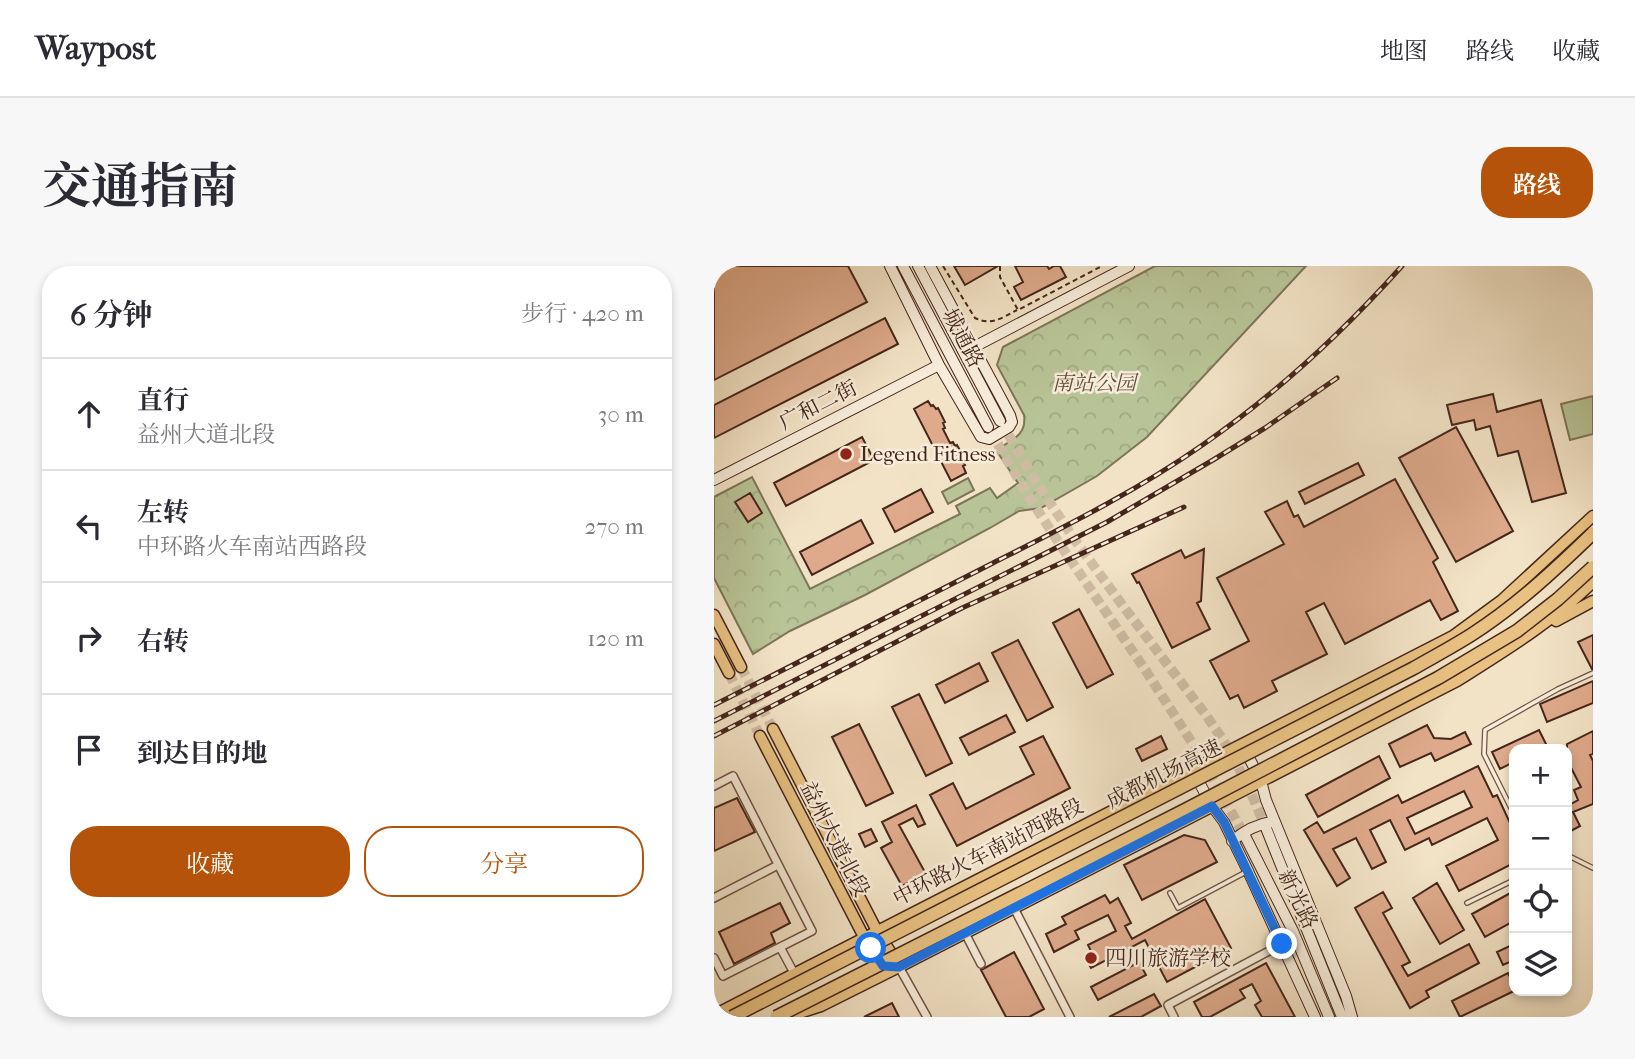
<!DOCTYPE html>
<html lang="zh">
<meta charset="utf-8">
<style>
:root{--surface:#fff;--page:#f7f7f7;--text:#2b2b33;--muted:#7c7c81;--line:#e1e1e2;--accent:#b45309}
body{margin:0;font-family:"IM FELL French Canon","Noto Serif SC",serif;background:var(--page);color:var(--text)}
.controls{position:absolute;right:21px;bottom:21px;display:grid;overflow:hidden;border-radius:14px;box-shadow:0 4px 10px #0003}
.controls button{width:63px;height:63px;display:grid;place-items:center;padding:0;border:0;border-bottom:2px solid var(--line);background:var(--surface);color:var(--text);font:35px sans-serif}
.stop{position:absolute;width:21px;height:21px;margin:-16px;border:5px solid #1a73e8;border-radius:50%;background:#fff}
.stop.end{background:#1a73e8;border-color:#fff;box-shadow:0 2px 7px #0008}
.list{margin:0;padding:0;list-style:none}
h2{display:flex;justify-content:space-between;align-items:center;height:91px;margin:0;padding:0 28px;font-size:30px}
h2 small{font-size:23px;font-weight:400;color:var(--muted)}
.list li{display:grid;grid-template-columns:46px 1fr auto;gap:21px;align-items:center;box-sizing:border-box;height:112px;padding:0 28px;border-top:2px solid var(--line)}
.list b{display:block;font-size:26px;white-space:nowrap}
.list p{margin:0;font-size:23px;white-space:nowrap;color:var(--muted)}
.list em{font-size:23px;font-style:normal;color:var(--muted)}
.actions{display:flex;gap:14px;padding:21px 28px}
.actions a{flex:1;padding:16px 0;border:2px solid var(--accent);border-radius:28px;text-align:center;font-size:24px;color:var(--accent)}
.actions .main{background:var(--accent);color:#fff}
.icon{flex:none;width:38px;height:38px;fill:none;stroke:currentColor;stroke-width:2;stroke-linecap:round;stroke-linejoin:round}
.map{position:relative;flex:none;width:879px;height:751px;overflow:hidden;border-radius:28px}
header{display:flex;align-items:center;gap:42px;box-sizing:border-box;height:98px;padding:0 35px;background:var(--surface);border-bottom:2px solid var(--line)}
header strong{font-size:33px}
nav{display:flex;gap:38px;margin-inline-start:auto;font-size:24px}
.intro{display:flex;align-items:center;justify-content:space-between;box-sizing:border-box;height:168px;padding:0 42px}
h1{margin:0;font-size:49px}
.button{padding:18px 32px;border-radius:28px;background:var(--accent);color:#fff;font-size:24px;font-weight:700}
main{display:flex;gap:42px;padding:0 42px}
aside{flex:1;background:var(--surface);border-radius:28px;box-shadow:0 4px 10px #0003}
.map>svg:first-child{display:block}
</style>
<header>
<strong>Waypost</strong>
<nav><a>地图</a><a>路线</a><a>收藏</a></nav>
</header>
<div class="intro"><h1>交通指南</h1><a class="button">路线</a></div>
<main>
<aside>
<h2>6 分钟<small>步行 · 420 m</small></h2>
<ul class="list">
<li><svg class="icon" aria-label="ahead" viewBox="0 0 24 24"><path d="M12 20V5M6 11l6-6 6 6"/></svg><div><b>直行</b><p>益州大道北段</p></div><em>30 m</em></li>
<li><svg class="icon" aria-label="left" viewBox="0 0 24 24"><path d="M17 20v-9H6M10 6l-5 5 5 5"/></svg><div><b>左转</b><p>中环路火车南站西路段</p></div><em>270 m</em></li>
<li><svg class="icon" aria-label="right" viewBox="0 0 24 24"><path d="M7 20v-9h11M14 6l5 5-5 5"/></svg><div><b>右转</b></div><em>120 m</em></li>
<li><svg class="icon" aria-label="arrive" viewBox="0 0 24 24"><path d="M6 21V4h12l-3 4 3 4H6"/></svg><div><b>到达目的地</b></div></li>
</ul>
<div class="actions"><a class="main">收藏</a><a>分享</a></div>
</aside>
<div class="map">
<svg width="879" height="751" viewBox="0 0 879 751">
<defs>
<pattern id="park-crowns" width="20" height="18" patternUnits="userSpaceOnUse" patternTransform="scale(1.75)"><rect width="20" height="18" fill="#b8c497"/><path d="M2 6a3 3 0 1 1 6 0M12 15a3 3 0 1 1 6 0" fill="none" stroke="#a0a882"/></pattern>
</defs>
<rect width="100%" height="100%" fill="#f2e3c6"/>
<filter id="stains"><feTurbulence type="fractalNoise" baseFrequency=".00286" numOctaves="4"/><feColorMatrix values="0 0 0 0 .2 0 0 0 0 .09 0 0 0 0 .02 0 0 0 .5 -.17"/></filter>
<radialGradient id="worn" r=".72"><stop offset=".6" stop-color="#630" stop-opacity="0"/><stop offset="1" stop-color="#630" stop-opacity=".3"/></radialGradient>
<path fill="url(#park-crowns)" stroke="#7e7559" stroke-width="2" d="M441,0H592L433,171L383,210L327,242L305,245L276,262L151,329L76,365L39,388L0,312V231L38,211L96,323L246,248L242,240L276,222L283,232L304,217L282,184C297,174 313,170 310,149L283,99L289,81Z"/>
<path fill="#b8c497" stroke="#7e7559" stroke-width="2" d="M879,130V168L856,174L847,138Z
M254,212L260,224L234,238L228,226Z"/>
<path fill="#deaa8b" stroke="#45261b" stroke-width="2" fill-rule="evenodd" d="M0,0H134L153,36L0,114Z
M240,0H284L251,19Z
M301,0H333L335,3L340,0H346L352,11L307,34L300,21L309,16Z
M171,52L184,78L0,172V139Z
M779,128L783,146L827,134L852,227L818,236L804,185L784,190L776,160L762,164L760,154L738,159L733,139Z
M214,135L217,140L219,139L222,143L224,142L231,156L229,157L231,162L229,163L236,177L239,176L241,180L243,179L251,193L248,194L251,199L249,200L252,207L237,215L200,143Z
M742,161L799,265L742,296L685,192Z
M148,171L160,194L72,240L60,217Z
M644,197L650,209L591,238L585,226Z
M681,213L724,292L719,296L744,345L727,354L716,334L631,378L610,337L592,346L613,388L558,415L563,425L530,442L524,429L516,433L496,395L535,375L503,312L570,278L551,246L573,235L580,251L584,249L590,261Z
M207,223L219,246L181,266L169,243Z
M36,227L48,247L34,256L21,236Z
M147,254L159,277L98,309L86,286Z
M490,283L487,335L483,337L496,363L458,382L425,316L423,317L418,308L467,284L471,292Z
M365,343L399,408L373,422L339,357Z
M879,369V403H878L864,376Z
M304,374L339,441L313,455L278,387Z
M265,397L274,415L231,437L222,419Z
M879,415V437L833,456L826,438Z
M205,428L238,497L212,510L178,441Z
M292,449L301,466L255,489L246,472Z
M145,458L179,527L152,540L118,471Z
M713,459L720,472L737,473L751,466L757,478L721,495L717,487L686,501L675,478Z
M825,464L833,480L826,483H800V496L786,503L778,486Z
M879,465V488L876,489L879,495V538L859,546L866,560L853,567V533L855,539L864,534L860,524L867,521L853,494V478Z
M329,470L356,522L243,580L216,529L239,517L252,543L320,508L306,481Z
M447,470L453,483L428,495L422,483Z
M665,490L676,512L604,551L592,529Z
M764,500L779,531L783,529L797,559L796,560L800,568V597L745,625L732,600L784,574L773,552L718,579L715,572L691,584L676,554L656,564L672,596L658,603L642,572L619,583L636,612L623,620L590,564L603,556L610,567L684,529L688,537ZM750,525L758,541L701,568L693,552Z
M23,532L41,566L0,585V542Z
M202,539L211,558L204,561L199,552L185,559L212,608L188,620L167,582L178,576L168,556Z
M157,563L163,575L151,581L145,568Z
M470,569L491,574L503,596L428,634L410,599Z
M723,617L750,664L726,678L699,632Z
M800,625V655L771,671L758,648Z
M669,626L678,642L669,647L696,696L688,700L694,710L755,678L765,697L712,725L715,731L696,742L641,642Z
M391,629L396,637L404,632L417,657L411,660L418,673L491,633L517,682L453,716L431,674L377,702L371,691L378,687L374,679L402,665L394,649L361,665L365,673L340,686L332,668L352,658L348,651Z
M66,637L76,657L57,667L61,677L20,698L5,666Z
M800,678V694L789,699L783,686Z
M300,686L330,743L315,751H292L267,704Z
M425,696L432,709L384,734L377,721Z
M552,697L581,751H548L541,739L547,735L538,718L526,724L531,732L496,751H488L480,736Z
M794,707L800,719V725L746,751L738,735Z
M440,728L447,740L427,751H395Z
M178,737L185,751H150Z"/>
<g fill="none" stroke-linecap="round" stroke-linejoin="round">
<path stroke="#cfbda4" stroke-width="10" stroke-dasharray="10 5" stroke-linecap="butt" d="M287,156L324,219L363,277L409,340L492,449L513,480L533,518L552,562
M276,165L315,231L345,277L432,405L482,483L532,572"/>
<path stroke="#cfbda4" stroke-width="10" stroke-dasharray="10 5" stroke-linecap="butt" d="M27,401L59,463
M15,407L46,470"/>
<g stroke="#705546" stroke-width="6">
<path id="lane" d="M800,548L770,488L771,464L844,423L879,407
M853,589L879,602
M456,627L464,642L532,606
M753,637L800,614"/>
</g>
<g stroke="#705546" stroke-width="10">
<path id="street" d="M0,520L19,510L98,665L9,710L0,692
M0,632L64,599
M300,642L356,751
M251,667L267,698
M66,681L80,707
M185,701L213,751
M460,751L454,739L568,678"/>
</g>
<g stroke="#45261b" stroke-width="12">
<path id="secondary" d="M176,0L225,99L267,171L275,173L295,161L298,156L296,149L216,0
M189,0L274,161
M204,0L286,155
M260,81L415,0
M0,214L225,99
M530,482L547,515L552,534L632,730L638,751
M480,507L498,540L510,556L534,605L601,751
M552,562L628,751
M532,572L579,665L615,751
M518,575C529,566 544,558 557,556"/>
</g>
<g stroke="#45261b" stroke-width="13">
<path id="primary" d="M0,349L27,401
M842,355L879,335
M0,378L15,407
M59,463L163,665L184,698
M46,470L150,671L169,700H172
M0,749L739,370L788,334L879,250
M73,751L107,740L185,701L743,415C792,384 837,357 879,316"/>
</g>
<path stroke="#45261b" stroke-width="2" stroke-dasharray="5 3.5" stroke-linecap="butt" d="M229,0L261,52C277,60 288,52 303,44
M286,0V11L304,44L388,0"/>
<use href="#lane" stroke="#f7edda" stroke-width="3.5"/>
<use href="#street" stroke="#f7edda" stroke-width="7"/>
<use href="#secondary" stroke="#f7edda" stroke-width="10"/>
<use href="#primary" stroke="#e9c283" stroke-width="10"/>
<g stroke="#45261b" stroke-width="5">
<path id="rail" d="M0,439C93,392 186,345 279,297C350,261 421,226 487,180C561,129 628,67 688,0
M0,455L393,256L499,194L551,162L623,112
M0,470L248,342L470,241"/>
</g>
<use href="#rail" stroke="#f7edda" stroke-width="2.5" stroke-dasharray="8" stroke-linecap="butt"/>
<g stroke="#45261b" stroke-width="15" stroke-linecap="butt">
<path id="highway-bridge" d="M18,751L700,402C719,391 738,381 757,369C802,340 841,304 879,267
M62,751L471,544L724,412L803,365L844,333L879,301"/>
</g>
<use href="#highway-bridge" stroke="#e9c283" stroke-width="12"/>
</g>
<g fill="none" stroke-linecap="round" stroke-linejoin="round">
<path stroke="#1a73e8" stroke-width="9" d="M157,682L169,700L185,701L498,540L510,556L568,678"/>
</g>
<g fill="#8f2418" stroke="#f7edda" stroke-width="2.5">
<circle cx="132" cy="188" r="7"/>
<circle cx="377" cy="692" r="7"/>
</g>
<g text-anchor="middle" stroke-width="5" stroke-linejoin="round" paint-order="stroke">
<g font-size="21" fill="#45261b" stroke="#f7edda">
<text transform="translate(249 72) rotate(62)" y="7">城通路</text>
<text transform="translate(104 139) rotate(-27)" y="7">广和二街</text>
<text transform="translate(450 508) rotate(-27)" y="7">成都机场高速</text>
<text transform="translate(121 573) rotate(63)" y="7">益州大道北段</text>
<text transform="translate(274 586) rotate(-27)" y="7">中环路火车南站西路段</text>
<text transform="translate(584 633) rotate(64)" y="7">新光路</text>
</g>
<g font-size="21" font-style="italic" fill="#624e3a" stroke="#f7edda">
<text x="380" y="124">南站公园</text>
</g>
<g font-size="21" fill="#45261b" stroke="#f7edda" text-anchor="start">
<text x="146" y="195">Legend Fitness</text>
<text x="391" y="699">四川旅游学校</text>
</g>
</g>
<rect width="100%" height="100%" filter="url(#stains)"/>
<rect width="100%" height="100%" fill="url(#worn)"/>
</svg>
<div class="controls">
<button>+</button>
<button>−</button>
<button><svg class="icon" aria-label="locate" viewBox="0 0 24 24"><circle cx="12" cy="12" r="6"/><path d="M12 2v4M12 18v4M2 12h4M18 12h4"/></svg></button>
<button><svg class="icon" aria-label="layers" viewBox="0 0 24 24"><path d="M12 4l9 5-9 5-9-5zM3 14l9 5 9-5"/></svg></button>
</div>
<div class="stop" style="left:157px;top:682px"></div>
<div class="stop end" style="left:568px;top:678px"></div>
</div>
</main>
